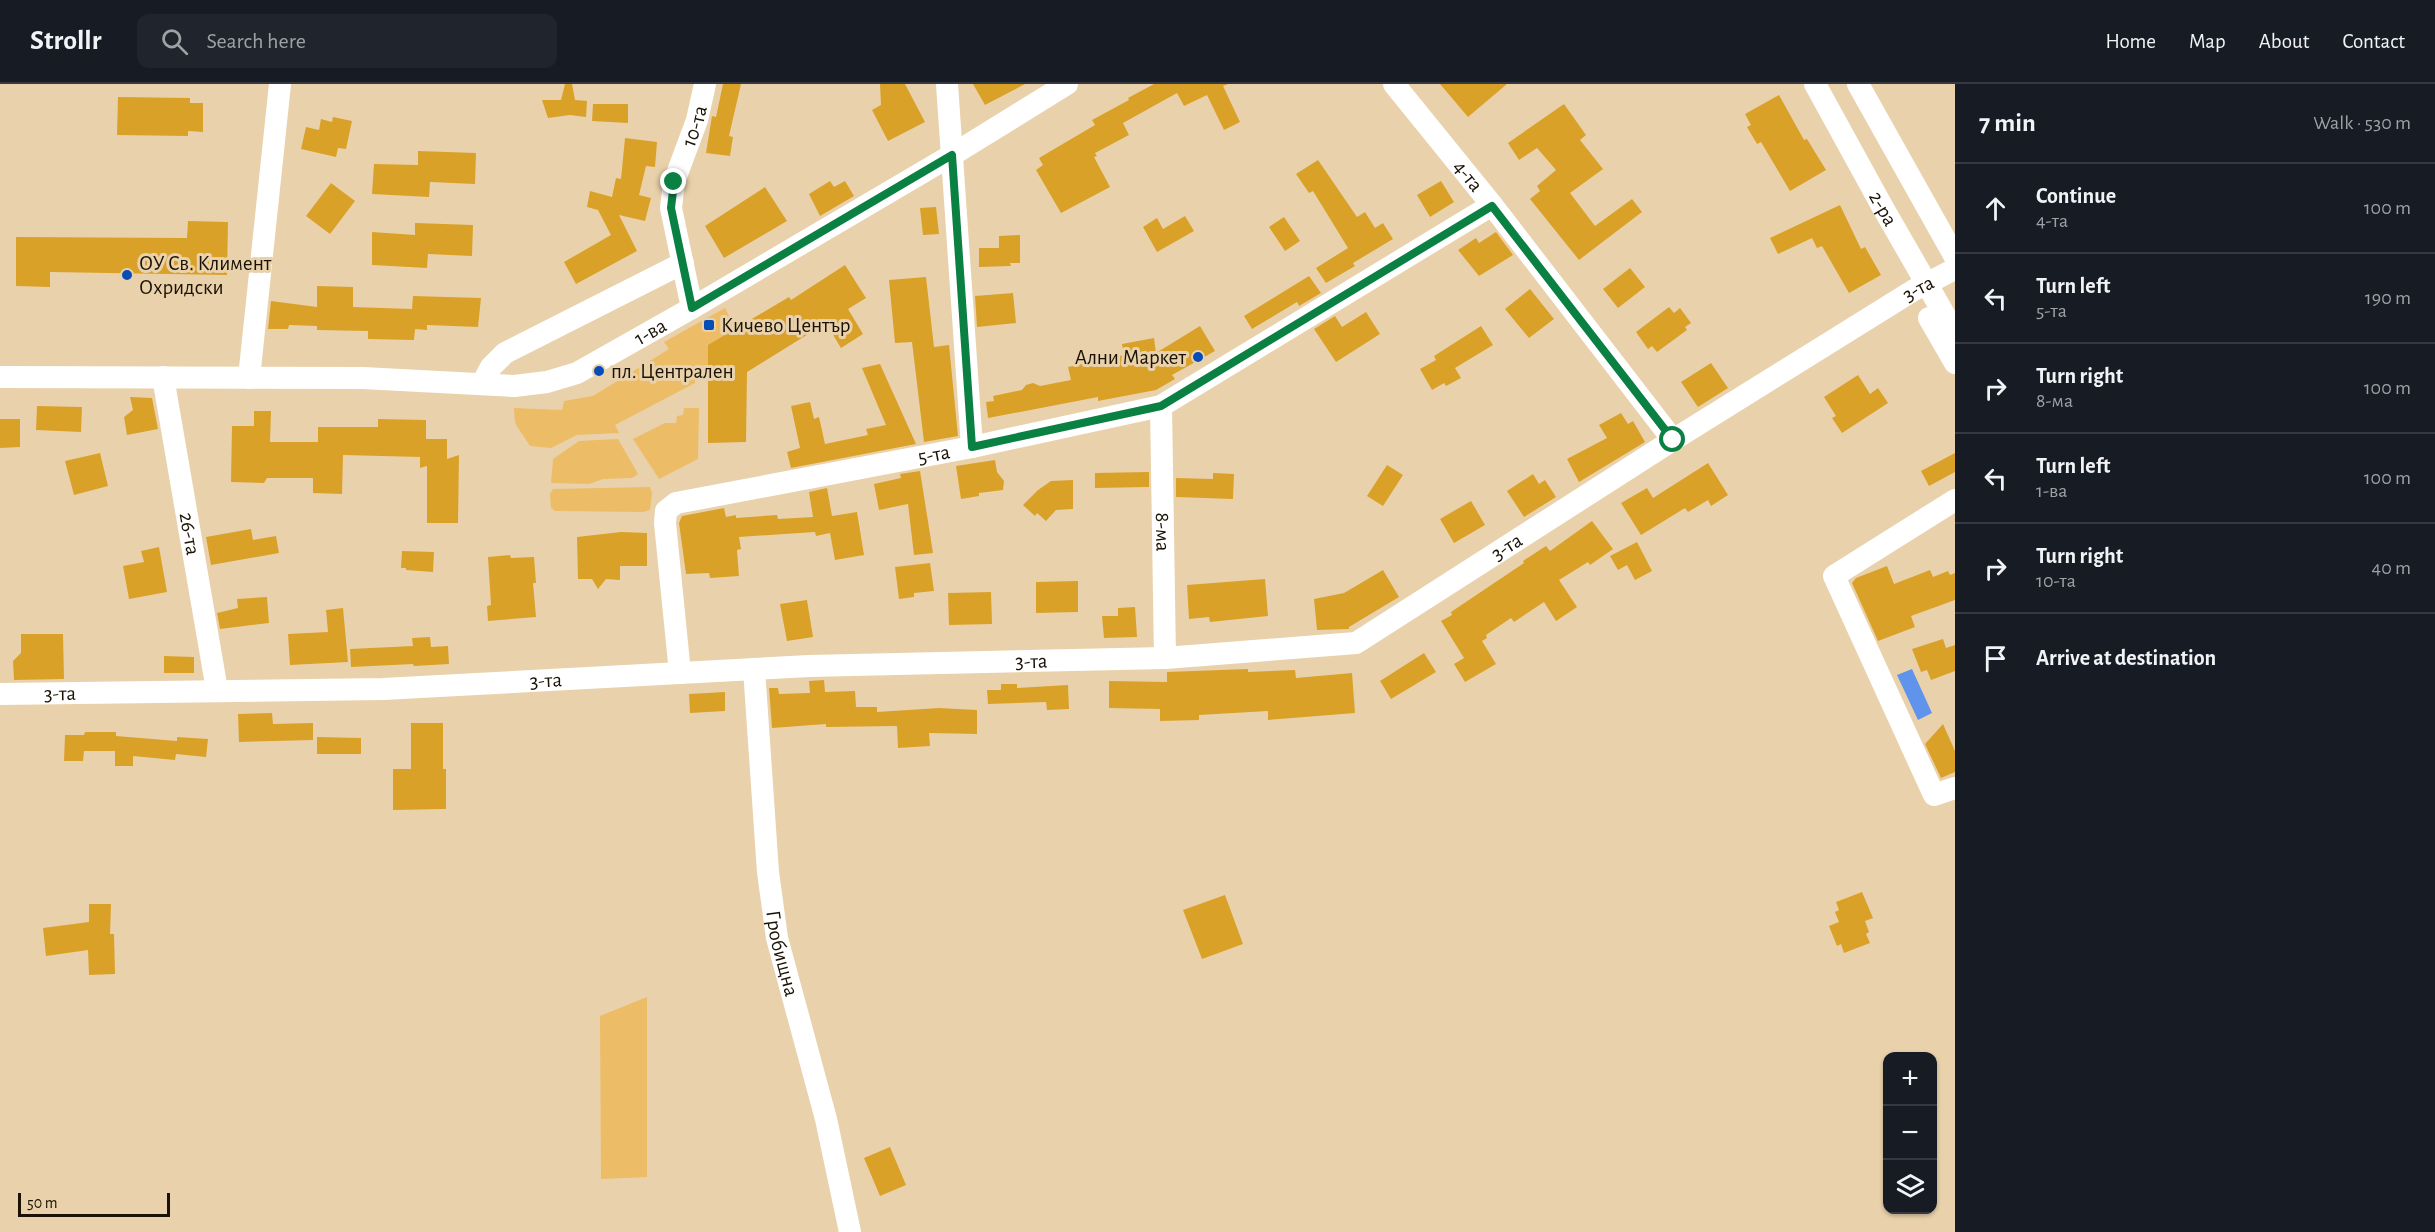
<!DOCTYPE html>
<meta charset="utf-8">
<style>
:root{--surface:#171b24;--page:#20242c;--text:#f1f3f6;--muted:#9ea1a6;--line:#363941}
body{margin:0;font-family:"Alegreya Sans",sans-serif;background:var(--page);color:var(--text)}
.controls{position:absolute;right:18px;bottom:18px;display:grid;overflow:hidden;border-radius:12px;box-shadow:0 2px 4px #0004}
.controls button{width:54px;height:54px;display:grid;place-items:center;padding:0;border:0;border-bottom:2px solid var(--line);background:var(--surface);color:var(--text);font:30px sans-serif}
.scale{position:absolute;left:18px;bottom:15px;width:152px;box-sizing:border-box;padding-left:6px;border:3px solid #1a1204;border-top:0;font-size:16px;line-height:21px;white-space:nowrap;color:#1a1204;-webkit-text-stroke:4px #e9d2ab;paint-order:stroke}
.stop{position:absolute;width:18px;height:18px;margin:-14px;border:4px solid #0b8043;border-radius:50%;background:#fff}
.stop.end{background:#0b8043;border-color:#fff;box-shadow:0 2px 6px #0008}
.list{margin:0;padding:0;list-style:none}
h2{display:flex;justify-content:space-between;align-items:center;height:78px;margin:0;padding:0 24px;font-size:26px}
h2 small{font-size:20px;font-weight:400;color:var(--muted)}
.list li{display:grid;grid-template-columns:39px 1fr auto;gap:18px;align-items:center;box-sizing:border-box;height:90px;padding:0 24px;border-top:2px solid var(--line)}
.list b{display:block;font-size:22px;white-space:nowrap}
.list p{margin:0;font-size:20px;white-space:nowrap;color:var(--muted)}
.list em{font-size:20px;font-style:normal;color:var(--muted)}
.icon{flex:none;width:33px;height:33px;fill:none;stroke:currentColor;stroke-width:2;stroke-linecap:round;stroke-linejoin:round}
.map{position:relative;flex:none;width:1955px;height:1148px;overflow:hidden}
header{display:flex;align-items:center;gap:36px;box-sizing:border-box;height:84px;padding:0 30px;background:var(--surface);border-bottom:2px solid var(--line)}
header strong{font-size:28px}
nav{display:flex;gap:33px;margin-inline-start:auto;font-size:21px}
.search{width:420px;height:54px;background:var(--page);display:flex;align-items:center;gap:15px;box-sizing:border-box;padding:0 21px;border-radius:12px;color:var(--muted);font-size:22px}
main{display:flex}
aside{flex:1;background:var(--surface)}
.map>svg:first-child{display:block}
</style>
<header>
<strong>Strollr</strong>
<div class="search"><svg class="icon" aria-label="search" viewBox="0 0 24 24"><circle cx="10" cy="10" r="6"/><path d="M15 15l6 6"/></svg>Search here</div>
<nav><a>Home</a><a>Map</a><a>About</a><a>Contact</a></nav>
</header>
<main>
<div class="map">
<svg width="1955" height="1148" viewBox="0 0 1955 1148">
<rect width="100%" height="100%" fill="#e9d2ab"/>
<path fill="#edbc66" d="M725,224L737,246L709,282L695,281V299L615,341L619,349L577,351L551,364L530,362L515,339L514,324L562,326L564,317L593,312L669,265L664,258Z
M684,324H699L698,375L659,395L633,355L665,339H676L677,332L683,331Z
M618,355L638,390L632,394L603,395L589,400L551,399L553,375L579,357Z
M650,403L652,409L650,426L643,428L555,427L551,424L550,410L553,405Z
M647,913V1093L601,1095L600,932Z"/>
<path fill="#6094ec" d="M1912,585L1932,629L1918,636L1897,591Z"/>
<path fill="#daa129" d="M565,0H572L575,16L587,17L586,33L570,31L548,34L542,16H561Z
M723,0H741L729,52L733,53L730,72L706,69L712,32L716,33Z
M880,0H905L925,38L888,57L872,26L881,21Z
M973,0H1025L985,21Z
M1154,0H1228L1223,2L1240,38L1224,46L1207,11L1184,22L1177,9L1123,39L1129,51L1095,69L1097,72L1094,73L1110,103L1061,129L1036,86L1043,81L1039,74L1095,41L1092,36L1129,16L1128,14Z
M1440,0H1507L1468,33Z
M1779,11L1804,56L1807,55L1826,86L1790,107L1761,58L1757,60L1747,43L1751,41L1745,30Z
M118,13L190,14V19H203V48L188,47V52L117,51Z
M593,20H628V39L592,37Z
M1564,20L1586,51L1580,56L1603,85L1570,109L1595,142L1632,115L1642,128L1579,176L1530,115L1540,107L1537,102L1556,86L1537,64L1519,76L1508,59Z
M333,33L352,37L346,65L338,64L336,73L301,65L306,43L319,46L321,35L332,38Z
M625,54L657,58L655,83L646,82L639,111L651,114L645,137L619,131L637,167L576,200L564,178L611,151L598,126L587,123L590,107L612,113L616,94L621,95Z
M418,67L476,69L475,100L430,98L429,113L372,110L374,80L418,81Z
M1318,76L1357,133L1365,128L1375,144L1383,139L1393,155L1353,179L1355,182L1326,199L1316,184L1348,164L1313,107L1309,109L1296,90Z
M830,97L834,103L845,97L854,112L820,132L809,110Z
M1441,97L1454,118L1430,133L1417,111Z
M331,99L355,117L330,150L306,132Z
M765,103L787,137L724,174L705,142Z
M1840,121L1861,165L1865,163L1881,191L1849,209L1822,162L1817,164L1812,154L1778,170L1770,154Z
M936,123L939,150L923,151L920,124Z
M1185,132L1194,147L1157,168L1143,143L1157,134L1163,145Z
M1284,133L1300,157L1285,167L1269,143Z
M188,137L228,138L227,191L50,188V203L16,202V153L187,154Z
M415,139L473,141L472,172L428,170L427,184L372,181V148L415,151Z
M1496,148L1513,171L1479,192L1458,166L1476,154L1479,159Z
M1020,151V179H1010L1011,182L979,183V164H999V152Z
M845,181L866,214L848,225L863,250L841,264L826,239L747,288L746,358L708,359V261L789,213L791,216Z
M1630,184L1645,203L1618,224L1603,205Z
M1309,192L1321,209L1299,222L1297,218L1252,245L1244,232Z
M926,193L934,263L949,261L958,352L924,358L912,258L895,259L889,196Z
M317,202L353,203V223L412,225L413,212L481,214L478,243L427,241V246L415,245L414,256L368,255V247L317,246V242L289,241L288,245H268L271,217L317,223Z
M1530,205L1554,235L1529,254L1505,225Z
M1013,209L1016,239L977,243L975,212Z
M1669,223L1674,229L1680,224L1691,239L1685,243L1687,246L1657,268L1652,262L1648,265L1636,248Z
M1366,228L1380,250L1336,278L1314,245L1335,232L1342,243Z
M1200,242L1215,267L1172,291L1175,295L1156,306L1098,317V313L988,334L986,318L994,317L993,312L1022,306L1026,301L1033,299L1040,302L1071,296L1068,283L1124,271L1122,260L1154,254L1156,269Z
M1481,242L1493,261L1455,284L1461,294L1446,302L1444,299L1432,306L1420,285L1436,276L1434,272Z
M1711,279L1728,304L1698,323L1681,298Z
M880,280L916,360L791,384L787,368L800,364L791,322L810,318L814,335L819,333L825,360L868,351L866,345L886,341L862,284Z
M1858,291L1870,310L1878,304L1888,319L1842,349L1832,334L1836,332L1824,313Z
M130,313L152,314L158,345L127,351L124,333L133,326Z
M37,322L82,323L81,348L36,346Z
M254,327H271L270,358H318V343H378V335L426,336V355H447V375L459,371L458,439H427V382L420,384V373L343,371L342,410L313,409V394H267L264,399L231,398L232,342H254Z
M1621,329L1628,340L1633,337L1645,358L1579,398L1567,375L1607,354L1599,341Z
M0,335H20V363L0,364Z
M100,369L108,402L74,411L65,377Z
M1955,369V388L1929,402L1921,387Z
M995,376L997,388L1004,397L1003,406L979,409V412L961,415L956,382Z
M1708,379L1728,411L1711,422L1708,416L1688,428L1685,424L1641,451L1621,419L1647,404L1653,414Z
M1387,381L1403,391L1383,422L1367,412Z
M920,387L933,469L914,471L908,420L879,426L874,400L901,394L900,390Z
M1149,388V403L1095,404V389Z
M1213,389L1234,390L1233,415L1176,413V394L1213,395Z
M1533,390L1539,400L1545,396L1556,413L1524,433L1507,407Z
M1073,396V425L1056,426L1046,437L1037,429L1035,432L1023,421L1038,406L1051,397Z
M827,404L832,432L857,428L864,471L835,476L830,449L816,452L815,448L739,453L741,465L737,466L739,492L710,494L709,489L686,490L679,439L682,432L724,424L726,433L736,431V434L777,431L778,435L813,433L809,408Z
M1471,417L1485,441L1454,459L1440,435Z
M1592,437L1613,465L1590,481L1588,478L1559,496L1577,523L1556,537L1544,518L1514,538L1511,534L1486,551L1487,554L1482,557L1496,580L1465,598L1454,580L1464,574L1441,537L1452,531L1451,528L1524,479L1523,477L1546,462L1550,467Z
M251,445L253,456L276,452L279,469L211,481L206,453Z
M621,448L647,449V482H620V496L606,495L598,505L592,495H578L577,453Z
M1637,458L1652,487L1635,496L1627,481L1618,486L1610,472Z
M159,463L167,508L129,515L123,482L144,478L141,467Z
M402,467L434,468L433,488L406,486V484H401Z
M510,471L511,474L534,473L536,499H533L536,533L488,537L487,522L491,521L488,473Z
M930,479L934,507L914,509V513L899,515L895,483Z
M1887,482L1894,500L1930,486L1933,493L1948,487L1950,491L1955,489V516L1911,532L1915,543L1878,557L1852,499L1856,494Z
M1383,486L1399,513L1349,543V545L1317,546L1314,515L1344,509Z
M1265,495L1268,532L1210,538L1209,533L1189,535L1187,501Z
M1078,497V528L1036,529V498Z
M991,508L992,540L949,541L948,509Z
M267,513L269,539L220,545L217,529L238,524L237,515Z
M807,516L813,553L787,557L780,520Z
M1135,523L1137,553L1104,554L1102,532H1118V524Z
M343,524L348,578L290,581L288,550L328,548L326,526Z
M21,550H63L64,595L14,596L13,577L21,569Z
M430,553L431,563L448,562L449,580L414,582L413,580L351,583L350,565L413,562L412,554Z
M1943,555L1946,564L1955,561V587L1931,596L1927,586L1921,588L1912,565Z
M1424,569L1436,588L1391,615L1380,597Z
M164,572L194,573V589H164Z
M1248,585V588L1295,586L1296,594L1352,589L1355,629L1268,636V627L1199,631V636L1160,637V625L1109,624V597L1167,598V588Z
M824,596L825,608L855,607L856,623H877V628L939,624L977,626V650L929,649L930,662L898,664L897,642L826,643V640L772,644L769,604H778L779,610L810,609L809,597Z
M1001,600H1017V604L1068,601L1069,625L1047,626L1046,618L988,620L987,606H1001Z
M725,608V627L690,629L689,610Z
M272,629L273,640L313,639V656L239,658L238,630Z
M411,639H443V685H446V725L393,726V685H411Z
M1943,640L1955,667V688L1941,694L1925,660Z
M85,648H116V652L177,657V653L208,655L206,673L176,670L175,676L133,672V682H115V667H84L83,677H64L65,651H84Z
M317,653L361,654V670H317Z
M1862,808L1873,834L1865,837L1869,848L1866,850L1870,859L1844,869L1841,860L1837,862L1829,842L1839,838L1835,828L1839,826L1836,818Z
M1225,811L1243,860L1202,875L1183,826Z
M89,820H111L110,850H114L115,890L89,891L88,866L46,872L43,844L89,838Z
M890,1063L906,1101L880,1112L864,1074Z"/>
<g fill="none" stroke-linecap="round" stroke-linejoin="round">
<g stroke="#fff" stroke-width="22">
<path d="M947,0L972,363"/>
<path id="s1" d="M1394,0L1492,121L1673,356"/>
<path id="s2" d="M1815,0L1882,122L1955,249"/>
<path d="M1858,0L1955,173"/>
<path id="s3" d="M692,224L671,124L674,98L697,36L705,0"/>
<path d="M1929,234L1955,279"/>
<path id="s4" d="M0,293L363,294L514,302L547,298L577,289L692,224L952,71L1067,0"/>
<path id="s5" d="M163,293L217,606"/>
<path d="M249,294L280,0"/>
<path d="M482,300L491,283L505,269L683,179"/>
<path id="s6" d="M1161,322L1165,574"/>
<path d="M1955,416L1834,492L1934,711L1955,704"/>
<path id="s7" d="M754,585L768,788L777,854L826,1035L850,1148"/>
<path id="s8" d="M680,589L665,439L666,427L676,419L972,363L1161,322L1492,121"/>
<path id="s9" d="M0,610L383,605L809,582L1165,574L1356,559L1673,356L1914,206L1955,185"/>
</g>
</g>
<g fill="none" stroke-linecap="round" stroke-linejoin="round">
<path stroke="#0b8043" stroke-width="8" d="M674,98L671,124L692,224L952,71L972,363L1161,322L1492,122L1673,356"/>
</g>
<g fill="#084cb7" stroke="#e9d2ab" stroke-width="2">
<circle cx="127" cy="191" r="6"/>
<rect x="703" y="235" width="12" height="12" rx="3"/>
<circle cx="1198" cy="273" r="6"/>
<circle cx="599" cy="287" r="6"/>
</g>
<g text-anchor="middle" stroke-width="6" stroke-linejoin="round" paint-order="stroke">
<g font-size="21" fill="#1a1204" stroke="#e9d2ab">
<text dy="7" stroke="none"><textPath href="#s3" startOffset="188">10-та</textPath></text>
<text dy="7" stroke="none"><textPath href="#s1" startOffset="118">4-та</textPath></text>
<text dy="7" stroke="none"><textPath href="#s2" startOffset="142">2-ра</textPath></text>
<text dy="7" stroke="none"><textPath href="#s9" startOffset="2022">3-та</textPath></text>
<text dy="7" stroke="none"><textPath href="#s4" startOffset="663">1-ва</textPath></text>
<text dy="7" stroke="none"><textPath href="#s8" startOffset="438">5-та</textPath></text>
<text dy="7" stroke="none"><textPath href="#s6" startOffset="126">8-ма</textPath></text>
<text dy="7" stroke="none"><textPath href="#s5" startOffset="159">26-та</textPath></text>
<text dy="7" stroke="none"><textPath href="#s9" startOffset="1536">3-та</textPath></text>
<text dy="7" stroke="none"><textPath href="#s9" startOffset="1032">3-та</textPath></text>
<text dy="7" stroke="none"><textPath href="#s9" startOffset="546">3-та</textPath></text>
<text dy="7" stroke="none"><textPath href="#s9" startOffset="60">3-та</textPath></text>
<text dy="7" stroke="none"><textPath href="#s7" startOffset="286">Гробищна</textPath></text>
</g>
<g font-size="21" fill="#1a1204" stroke="#e9d2ab" text-anchor="start">
<text x="139" y="186">ОУ Св. Климент<tspan x="139" dy="24">Охридски</tspan></text>
<text x="721" y="248">Кичево Център</text>
<text x="1186" y="280" text-anchor="end">Ални Маркет</text>
<text x="611" y="294">пл. Централен</text>
</g>
</g>
</svg>
<div class="controls">
<button>+</button>
<button>−</button>
<button><svg class="icon" aria-label="layers" viewBox="0 0 24 24"><path d="M12 4l9 5-9 5-9-5zM3 14l9 5 9-5"/></svg></button>
</div>
<div class="scale">50 m</div>
<div class="stop" style="left:1673px;top:356px"></div>
<div class="stop end" style="left:674px;top:98px"></div>
</div>
<aside>
<h2>7 min<small>Walk · 530 m</small></h2>
<ul class="list">
<li><svg class="icon" aria-label="ahead" viewBox="0 0 24 24"><path d="M12 20V5M6 11l6-6 6 6"/></svg><div><b>Continue</b><p>4-та</p></div><em>100 m</em></li>
<li><svg class="icon" aria-label="left" viewBox="0 0 24 24"><path d="M17 20v-9H6M10 6l-5 5 5 5"/></svg><div><b>Turn left</b><p>5-та</p></div><em>190 m</em></li>
<li><svg class="icon" aria-label="right" viewBox="0 0 24 24"><path d="M7 20v-9h11M14 6l5 5-5 5"/></svg><div><b>Turn right</b><p>8-ма</p></div><em>100 m</em></li>
<li><svg class="icon" aria-label="left" viewBox="0 0 24 24"><path d="M17 20v-9H6M10 6l-5 5 5 5"/></svg><div><b>Turn left</b><p>1-ва</p></div><em>100 m</em></li>
<li><svg class="icon" aria-label="right" viewBox="0 0 24 24"><path d="M7 20v-9h11M14 6l5 5-5 5"/></svg><div><b>Turn right</b><p>10-та</p></div><em>40 m</em></li>
<li><svg class="icon" aria-label="arrive" viewBox="0 0 24 24"><path d="M6 21V4h12l-3 4 3 4H6"/></svg><div><b>Arrive at destination</b></div></li>
</ul>
</aside>
</main>
